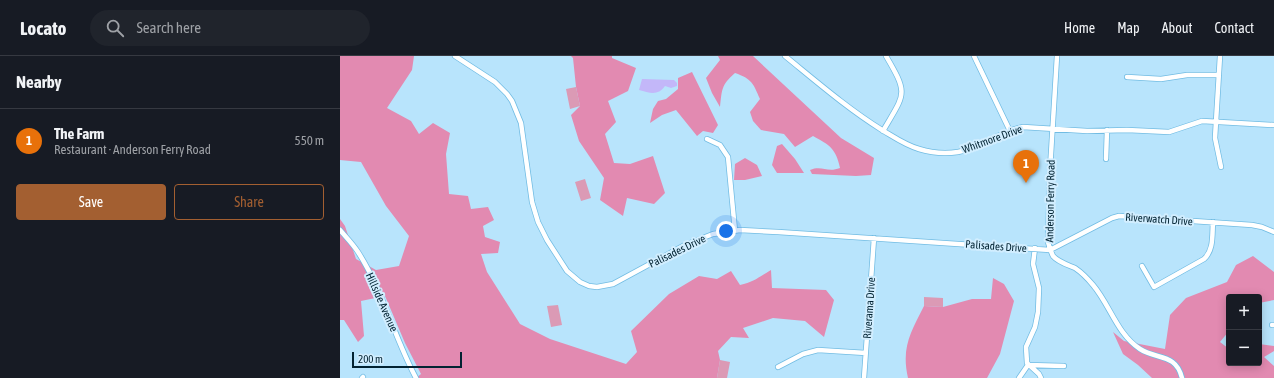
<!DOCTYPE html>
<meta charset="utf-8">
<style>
:root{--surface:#171b24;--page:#20242c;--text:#f1f3f6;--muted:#9ea1a6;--line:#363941;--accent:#a35f31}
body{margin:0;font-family:"Asap Condensed",sans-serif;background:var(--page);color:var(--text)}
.controls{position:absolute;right:12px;bottom:12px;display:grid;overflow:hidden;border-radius:4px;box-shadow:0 2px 10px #0003}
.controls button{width:36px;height:36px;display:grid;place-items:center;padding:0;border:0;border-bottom:1px solid var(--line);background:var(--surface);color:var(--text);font:20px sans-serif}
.scale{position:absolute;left:12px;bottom:10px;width:110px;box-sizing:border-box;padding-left:4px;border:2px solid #022332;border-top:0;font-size:11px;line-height:14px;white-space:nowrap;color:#022332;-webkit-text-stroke:3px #d2eeff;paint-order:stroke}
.you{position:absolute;left:386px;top:175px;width:14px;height:14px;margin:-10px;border:3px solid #fff;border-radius:50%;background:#1a73e8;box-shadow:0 0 0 6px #1a73e833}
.badge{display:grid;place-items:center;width:26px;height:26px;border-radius:50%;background:var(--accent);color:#fff;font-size:13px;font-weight:700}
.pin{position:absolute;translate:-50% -33px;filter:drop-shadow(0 1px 2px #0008)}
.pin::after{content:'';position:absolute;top:21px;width:14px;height:12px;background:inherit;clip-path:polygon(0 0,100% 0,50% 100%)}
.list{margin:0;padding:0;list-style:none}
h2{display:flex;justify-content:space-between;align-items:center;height:52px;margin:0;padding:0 16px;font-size:17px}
h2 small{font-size:13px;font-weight:400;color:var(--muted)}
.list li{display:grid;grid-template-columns:26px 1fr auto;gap:12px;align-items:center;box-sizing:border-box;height:64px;padding:0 16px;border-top:1px solid var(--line)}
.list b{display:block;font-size:15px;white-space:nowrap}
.list p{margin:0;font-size:13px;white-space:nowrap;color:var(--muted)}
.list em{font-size:13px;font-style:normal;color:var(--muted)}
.actions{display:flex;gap:8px;padding:12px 16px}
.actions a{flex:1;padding:9px 0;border:1px solid var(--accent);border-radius:4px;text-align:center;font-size:14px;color:var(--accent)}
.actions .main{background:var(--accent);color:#fff}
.icon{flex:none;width:22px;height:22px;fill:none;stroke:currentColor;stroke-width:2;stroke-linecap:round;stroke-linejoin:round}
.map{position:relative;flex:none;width:934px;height:322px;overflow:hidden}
header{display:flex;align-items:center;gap:24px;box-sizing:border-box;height:56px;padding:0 20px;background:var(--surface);border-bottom:1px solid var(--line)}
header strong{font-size:19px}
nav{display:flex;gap:22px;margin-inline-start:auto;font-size:14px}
.search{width:280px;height:36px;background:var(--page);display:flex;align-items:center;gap:10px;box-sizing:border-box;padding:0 14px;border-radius:22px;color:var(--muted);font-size:15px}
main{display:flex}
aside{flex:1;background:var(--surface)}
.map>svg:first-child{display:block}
</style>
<header>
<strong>Locato</strong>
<div class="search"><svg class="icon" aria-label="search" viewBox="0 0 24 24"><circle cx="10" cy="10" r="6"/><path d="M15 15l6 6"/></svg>Search here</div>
<nav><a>Home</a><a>Map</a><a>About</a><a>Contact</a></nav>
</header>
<main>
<aside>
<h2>Nearby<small></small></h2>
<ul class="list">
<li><span class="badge" style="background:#e8710a">1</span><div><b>The Farm</b><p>Restaurant · Anderson Ferry Road</p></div><em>550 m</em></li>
</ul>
<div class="actions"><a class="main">Save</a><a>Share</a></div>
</aside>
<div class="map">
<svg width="934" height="322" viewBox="0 0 934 322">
<rect width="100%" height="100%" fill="#b8e4fc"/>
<path fill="#db9ab5" d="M236,31L240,50L230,53L226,33Z
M245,123L251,142L241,145L235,126Z
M584,241L603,242V251L584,250Z
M218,249L222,269L211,271L207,250Z
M380,304L390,306L387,322H377Z"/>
<path fill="#e28ab1" d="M0,0H74L72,14L47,52L71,65L79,78L93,67L110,77L106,98L109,138L128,140L131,153L148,151L154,164L143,170L145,181L160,186L158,197L141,198L147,216L180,268L210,283L286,308L297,296L291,275L329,238L359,220L377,223L391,215L400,229C414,226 419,221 431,214L432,232L486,234L494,244L484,281L465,265L433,262L403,272L409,282L391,281L378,295L380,304L377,322H76L81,318L65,287L45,240L21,245L24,280L18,286L4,264H0V163L5,170L16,203L36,214L59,210L69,180L46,150L21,106L0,104Z
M231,0H272V2L296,12L288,35L268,45L276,66L265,78L274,107L290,108L313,100L325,137L314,148L287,142L283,160L260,144L264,122L239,85L231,59L240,50L236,31L233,2Z
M378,0H413L501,82L534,102L531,119L516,120L472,118L470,114C482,109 487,117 500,112C496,93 490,89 473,80L455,91L444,78L421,74L413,65L410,56L420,43C413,27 412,23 395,17C381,29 382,34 380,51L372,37L366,22L380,4Z
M352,16L378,69L373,77L363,75L357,80L336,54L322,59L310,67L313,53L318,45L326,43L338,33V22Z
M442,88L455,103L464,117H437L432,109L437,90Z
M405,102L417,109L422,120L405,124H394L395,108Z
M913,200L934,216V244L919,247V241H889V275L880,286L889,293V307H919V288L934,290V295L924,301L934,310V322H812L798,309L783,298L773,276L784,285L825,293L830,259L846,242L887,226L896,209Z
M653,222L664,228L674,245L660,298L647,322H568C561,291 571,276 584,250L603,251L632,243H651Z"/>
<path fill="#c3b7f9" d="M302,23L334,24L337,27V30L331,32L325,30C318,40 310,37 299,34Z"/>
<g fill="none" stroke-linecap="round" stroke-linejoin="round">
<g stroke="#71bce3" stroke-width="6">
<path id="minor" d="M115,0L155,26L167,38L172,45L181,67L192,146L198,166L207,184L227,215L240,226L249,230L257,231L273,228L345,189L373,178L400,174L438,176L710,194L772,162L779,160L912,169L922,171L934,176
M445,0C477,26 507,52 542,74C554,81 565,89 579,93C592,97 605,98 618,96C642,92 660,75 683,71L747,75L787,74L829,76L862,65L934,69
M634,0L670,75
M717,0L710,114L708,186C709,190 711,196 713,200C718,206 728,209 735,212C741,216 748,223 753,229C770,249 777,278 800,293C817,304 836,297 842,322
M880,0L875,82L881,111
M787,21L821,23L847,19H879
M543,75C565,37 569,39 546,0
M367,83L380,89L388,101L395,175
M766,103L767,74
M0,174C6,181 13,188 18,196C43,235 54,281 76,322
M695,192L693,208L699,232L698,256L695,271L686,291L687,307L699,318L701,322
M802,210L814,231L864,203C874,194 872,179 873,166
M932,269H934
M438,311L463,298L478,294L526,297
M22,322L23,321
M524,322L534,182
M679,322L688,309L724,310"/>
</g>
<use href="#minor" stroke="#fff" stroke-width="4.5"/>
</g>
<g text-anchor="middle" stroke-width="4" stroke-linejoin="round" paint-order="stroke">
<g font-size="11" fill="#022332" stroke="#d2eeff">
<text transform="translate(652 83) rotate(-20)" y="4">Whitmore Drive</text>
<text transform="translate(710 145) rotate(-89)" y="4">Anderson Ferry Road</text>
<text transform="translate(819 163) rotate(4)" y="4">Riverwatch Drive</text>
<text transform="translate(656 190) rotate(4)" y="4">Palisades Drive</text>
<text transform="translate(337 195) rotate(-26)" y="4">Palisades Drive</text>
<text transform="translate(42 246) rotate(66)" y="4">Hillside Avenue</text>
<text transform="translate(529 252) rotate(-86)" y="4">Riverama Drive</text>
</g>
</g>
</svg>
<div class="controls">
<button>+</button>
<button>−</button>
</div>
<div class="scale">200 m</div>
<div class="you"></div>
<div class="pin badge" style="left:686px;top:127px;background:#e8710a">1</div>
</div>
</main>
